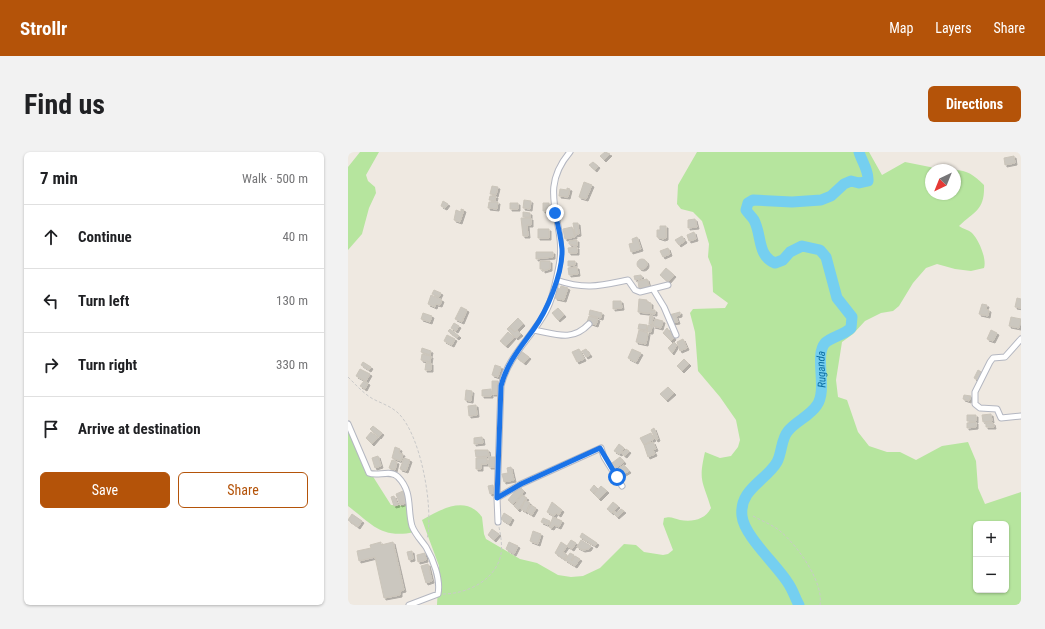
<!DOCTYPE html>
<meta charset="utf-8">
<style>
:root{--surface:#fff;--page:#f2f2f2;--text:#202124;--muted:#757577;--line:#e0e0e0;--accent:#b45309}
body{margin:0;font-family:"Roboto Condensed",sans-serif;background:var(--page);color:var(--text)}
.controls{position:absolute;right:12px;bottom:12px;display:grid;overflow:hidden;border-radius:6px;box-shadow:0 1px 3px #0004}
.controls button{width:36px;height:36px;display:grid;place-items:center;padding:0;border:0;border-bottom:1px solid var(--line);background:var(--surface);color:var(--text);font:20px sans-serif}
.compass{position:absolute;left:577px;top:12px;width:36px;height:36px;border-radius:50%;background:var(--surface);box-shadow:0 1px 3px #0004;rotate:223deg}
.stop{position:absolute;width:12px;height:12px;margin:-9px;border:3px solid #1a73e8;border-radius:50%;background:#fff}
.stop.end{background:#1a73e8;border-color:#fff;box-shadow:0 1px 4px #0008}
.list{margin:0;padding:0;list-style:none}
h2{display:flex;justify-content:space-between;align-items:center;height:52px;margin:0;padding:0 16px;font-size:17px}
h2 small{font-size:13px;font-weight:400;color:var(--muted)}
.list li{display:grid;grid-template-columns:26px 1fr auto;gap:12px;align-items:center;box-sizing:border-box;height:64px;padding:0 16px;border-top:1px solid var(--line)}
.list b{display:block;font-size:15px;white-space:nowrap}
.list em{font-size:13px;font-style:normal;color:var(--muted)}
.actions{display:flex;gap:8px;padding:12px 16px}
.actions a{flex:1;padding:9px 0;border:1px solid var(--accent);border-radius:6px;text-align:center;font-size:14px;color:var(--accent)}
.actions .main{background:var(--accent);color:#fff}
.icon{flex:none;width:22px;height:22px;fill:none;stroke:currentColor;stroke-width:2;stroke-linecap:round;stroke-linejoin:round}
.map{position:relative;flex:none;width:673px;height:453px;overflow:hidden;border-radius:6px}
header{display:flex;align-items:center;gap:24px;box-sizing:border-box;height:56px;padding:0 20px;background:var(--accent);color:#fff}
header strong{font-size:19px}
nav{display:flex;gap:22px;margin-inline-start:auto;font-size:14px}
.intro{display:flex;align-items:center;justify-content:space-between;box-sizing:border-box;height:96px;padding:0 24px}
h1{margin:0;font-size:28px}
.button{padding:10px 18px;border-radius:6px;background:var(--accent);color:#fff;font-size:14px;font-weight:700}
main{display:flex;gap:24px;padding:0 24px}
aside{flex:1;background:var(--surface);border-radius:6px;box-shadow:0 1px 3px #0004}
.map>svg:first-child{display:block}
</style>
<header>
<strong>Strollr</strong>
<nav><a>Map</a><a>Layers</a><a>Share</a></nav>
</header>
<div class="intro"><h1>Find us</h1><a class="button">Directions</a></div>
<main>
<aside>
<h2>7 min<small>Walk · 500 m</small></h2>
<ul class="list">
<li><svg class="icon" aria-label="ahead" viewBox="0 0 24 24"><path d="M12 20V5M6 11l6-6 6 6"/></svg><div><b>Continue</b></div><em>40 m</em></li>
<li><svg class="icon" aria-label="left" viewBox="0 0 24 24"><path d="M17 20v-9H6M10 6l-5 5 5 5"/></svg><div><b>Turn left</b></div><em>130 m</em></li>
<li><svg class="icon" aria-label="right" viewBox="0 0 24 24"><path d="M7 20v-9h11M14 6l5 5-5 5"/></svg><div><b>Turn right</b></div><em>330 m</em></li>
<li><svg class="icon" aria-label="arrive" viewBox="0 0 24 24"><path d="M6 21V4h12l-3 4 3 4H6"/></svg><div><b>Arrive at destination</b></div></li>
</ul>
<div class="actions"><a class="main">Save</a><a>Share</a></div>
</aside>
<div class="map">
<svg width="673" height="453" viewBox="0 0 673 453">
<defs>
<filter id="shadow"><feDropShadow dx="2" dy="2" stdDeviation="0" flood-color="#0004"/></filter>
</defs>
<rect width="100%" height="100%" fill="#efe9e1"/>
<path fill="#b6e59e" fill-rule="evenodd" d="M12,0H31L18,23L20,29L27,35L28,41L21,56L14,82L0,98V15Z
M349,0H521L534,23L557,10L597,18H583V42H607V18H603C618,17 625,22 636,33C637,58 627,59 611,74C615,77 621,78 624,81C631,88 639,107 636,116L623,119L607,117L589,112L578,116L565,131L551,154L545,159L533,161L517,169L505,182L494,190L488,228L490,245L499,248L510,280L521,294L539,300H552L568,308L594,294L620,290L628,309L630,336L637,352L673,340V453H89L91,414L74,368C93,357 118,343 134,365L136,382L138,387L172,407L189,411L210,423L223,425L235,424L252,416L276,392L288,393L296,400L315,403L320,402L325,398L315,372L316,366C323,364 325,366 332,368C344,370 357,368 363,356C355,329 350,330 357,300L372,306L383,304L390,295L392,288L388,268L372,245L350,219L347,180L342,161L345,157L377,156L380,151L365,140L364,115L360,105L361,92L356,75L354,69L345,60L333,57L329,52L330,33ZM628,372H658V438H628Z
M0,280H4L24,323L43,353L63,354L67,380C33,387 25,373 0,354Z"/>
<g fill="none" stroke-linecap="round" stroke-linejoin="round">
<path stroke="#75cff0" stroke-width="11" id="s1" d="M451,453C447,446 445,438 440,431C429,413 396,384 394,364C391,337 418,329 429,310C434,301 433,287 440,279C448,269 462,264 469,253C480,237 466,204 477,191C483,185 496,183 503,176L504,165L489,146L478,105L472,98L454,94L442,100L435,108L427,111C409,104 414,83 406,68C404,65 400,61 398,58L400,51L405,48L444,50L473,48L483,44L496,32L503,29L511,31L520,29C521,19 514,10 511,0"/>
</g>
<path fill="#cbc7bf" stroke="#cbc5ba" filter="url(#shadow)" d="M257,0L262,2L256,8L252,4Z
M666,4L667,11L657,13L656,6Z
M245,10L250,14L247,18L241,13Z
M236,30L244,33L238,47L231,45Z
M144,34L150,35L148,43L142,42Z
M219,36L222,37L220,45L211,44L212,37L219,38Z
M142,44H148L147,49L141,48Z
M176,48L183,49L182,57L175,56Z
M95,49L100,52L97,56L93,54Z
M141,50H150L149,57L140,56Z
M162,51H170V57H162Z
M195,51H201V59H195Z
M113,57L116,58L112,70L106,68L108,58L113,60Z
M175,60L182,61V65H175Z
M173,66H183V73H179L180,84H175Z
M347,67L349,75L340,76V68Z
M225,71H230L231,82L227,83Z
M312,74H318V86L315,87L309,85V78H312Z
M224,75L227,85L217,87L215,77Z
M190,77H201V86H190Z
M346,80L348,87L341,89L339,83Z
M334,84L337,89L331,93L327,88Z
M289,85L293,97L283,100L281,92L285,91L284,87Z
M229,88V94L221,92V89Z
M229,95V101H221L220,96Z
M320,96L322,102L315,105L312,99Z
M188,100H205V105L188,107Z
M289 112a5 5 0 1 1 10 0a5 5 0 1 1-10 0Z
M192,109H202V117L195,119V117H192Z
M220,109H227V113L220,114Z
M229,115L230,122L221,123L220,116Z
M318,116L326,123L320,130L312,123Z
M293,123L294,126L287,128L286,124Z
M299,127L301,134L299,136H291L290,129Z
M213,134L220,136L216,148L207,146L210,136L212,137Z
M86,138L93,141L91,145L84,142Z
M83,143L94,148L92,153L88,152L87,155L80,152Z
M669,146L673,147V156L667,155Z
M291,147L299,148V150L303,151V158H307V162L290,160Z
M265,149H273L274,156L265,157Z
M634,152L639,153L638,157L641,158L640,164L631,162Z
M113,155L119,158L114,170L107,167Z
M210,156L216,163L210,168L204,161Z
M242,158L254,161L253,166L241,163Z
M332,160V163L328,164L330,170L323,171L321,163Z
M75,161L84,164L82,170L73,167Z
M302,163L305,164L304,173L301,172Z
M241,164L250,167L248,173L239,170Z
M663,165L673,167L671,176L661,174Z
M170,166L175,172L167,180L161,175Z
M307,167L315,169L313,176L305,174Z
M106,171L111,174L108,179L103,176Z
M291,172L299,173L298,178L290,177Z
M300,173L304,174L303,180H299Z
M161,175L167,180L169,178L173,182L168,186L159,177Z
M319,176L326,186L323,189L315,181Z
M102,177L111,184L109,186L100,179Z
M291,178L300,181L298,192L288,190Z
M643,178L649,181L645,189L639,187Z
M160,180L166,185L158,194L152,189Z
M99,183L107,187L104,193L96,189Z
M335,187L339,196L332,199L329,190Z
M326,190L329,193L324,201L320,196Z
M74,196L83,199L82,203L73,200Z
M231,197L236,207L229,210L224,200Z
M238,197L242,203L238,205L234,199Z
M284,197L293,201L288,210L280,206Z
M173,199L181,205L176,211L168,205Z
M74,202L83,204L82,210L73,208Z
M336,207L341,212L334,219L329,214Z
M15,210L23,215L21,218L13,213Z
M78,211H83V218H77Z
M147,213L153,215L150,225L144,223Z
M12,217L22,222L18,229L8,224Z
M630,218L635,221L631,229L626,226Z
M16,229L20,231L17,237L12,234Z
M144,229H150L151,242H144Z
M320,235L326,241L318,248L312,242Z
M143,237V244H134V238Z
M118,238L124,239L123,249L117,248Z
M616,243L623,244L621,249L615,247Z
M128,253L129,263L121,264L120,254Z
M643,262L644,269L635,270L634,263Z
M619,263H628V269H619Z
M628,270V275L619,276V271Z
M638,271H645L646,275H638Z
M25,274L34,281L31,285L22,277Z
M306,276L310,287L308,288L303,278Z
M23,280L30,285L24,292L18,286Z
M303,281L306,287L296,293L292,286Z
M134,285L135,291L126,292V286Z
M305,290L308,297L305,298L307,302L300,305L296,293Z
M271,292L276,296L272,302L266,299Z
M47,295L52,297L51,301L55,302L53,309L44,306Z
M278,297L281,299L277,304L274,302Z
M127,298H140L141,304L128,305Z
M30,304L33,314L27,316L24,306Z
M141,305H147V315H141Z
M272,305L276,310L268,316L264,311Z
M56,306L62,308L58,319L52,317Z
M128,306H139V312H133V317H128Z
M44,308L49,310L47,318L41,316Z
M276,313L281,319L271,325L267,319Z
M163,315L166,328L156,330L154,322L160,321L159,316Z
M145,333L146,341L142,342L140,334Z
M246,333L249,336L245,341L242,338Z
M171,334L176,339L165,352L160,348Z
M253,334L259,339L251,347L246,342Z
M55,339L60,350L52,353L48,342Z
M174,343L179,346L170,358L166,354Z
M46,344L50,353L46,354L43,345Z
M177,348L182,351L178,360L173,357Z
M204,350L214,358L211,363L208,361L206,364L199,360Z
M265,350L270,354L264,361L259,357Z
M183,353L188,356L184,363L179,360Z
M273,357L276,359L269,365L265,361L267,359L269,361Z
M156,361L164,366L161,372L153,367Z
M4,362L14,369L10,375L0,368Z
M205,365L214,369L211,375L206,373L204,376L201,375Z
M195,366L202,369L200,373L193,370Z
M144,377L151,382L146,388L140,383Z
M185,379L193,382L190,392L182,389Z
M234,381L249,391L247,394L232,385Z
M223,388L228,391L224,397L219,394Z
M233,388L243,394L241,397L235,398L229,395Z
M33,390V393L45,390L56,438L52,439V443L36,446L27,405L11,409L9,399L23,396L22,393Z
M161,390L170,394L166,402L158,397Z
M213,390L219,394L215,400L219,403L216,407L207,401Z
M64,399L65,407L61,408L59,400Z
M77,401L78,408L70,410L69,403Z
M222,401L226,403L223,408L224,409L227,404L232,407L227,414L217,408Z
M80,412L84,429L78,431L73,414Z"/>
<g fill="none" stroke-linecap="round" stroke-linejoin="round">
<g stroke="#b4b7c1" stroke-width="7">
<path id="street" d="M208,128C238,138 251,134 280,128L287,138L292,140L320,133
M305,137L316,155L328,183
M186,178C208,182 224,190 241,172
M673,187L657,205L645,206L642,210L627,240V252L632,256L649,257L653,266L673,264
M0,272L21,321C29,325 43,317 50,325C65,340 59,357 64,374C67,382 73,388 78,395C85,407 93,427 90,442L61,453
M149,346L173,332L253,296L256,305L274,334
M150,370L149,346L153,234C160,204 183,186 197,161C205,147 208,129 211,114C220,70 187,41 222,0"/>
</g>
<path stroke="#c9c9c9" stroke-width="1" stroke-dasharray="3 2" stroke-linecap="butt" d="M0,225C8,233 15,241 25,247C33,251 42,254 49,260C73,281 86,357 79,387
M405,364C414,369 425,373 432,379C449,393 476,430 472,453
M95,442C117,442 145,430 152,406C155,397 153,385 151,375"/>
<use href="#street" stroke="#fff" stroke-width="5"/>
</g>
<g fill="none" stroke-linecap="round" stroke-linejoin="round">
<path stroke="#1a73e8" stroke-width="5" d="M207,61C210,73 213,85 214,97C215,121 199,159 185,178C172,196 159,211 153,234L149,346L173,332L252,296L269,325"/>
</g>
<g text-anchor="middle" stroke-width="3" stroke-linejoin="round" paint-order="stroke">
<g font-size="11" font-style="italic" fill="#0d6fa3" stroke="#fff">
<text dy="4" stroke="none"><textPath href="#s1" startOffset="282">Ruganda</textPath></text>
</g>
</g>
</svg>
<div class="controls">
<button>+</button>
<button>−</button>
</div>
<svg class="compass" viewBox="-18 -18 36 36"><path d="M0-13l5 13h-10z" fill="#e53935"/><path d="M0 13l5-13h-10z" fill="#757577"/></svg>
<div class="stop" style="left:269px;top:325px"></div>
<div class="stop end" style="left:207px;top:61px"></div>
</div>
</main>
